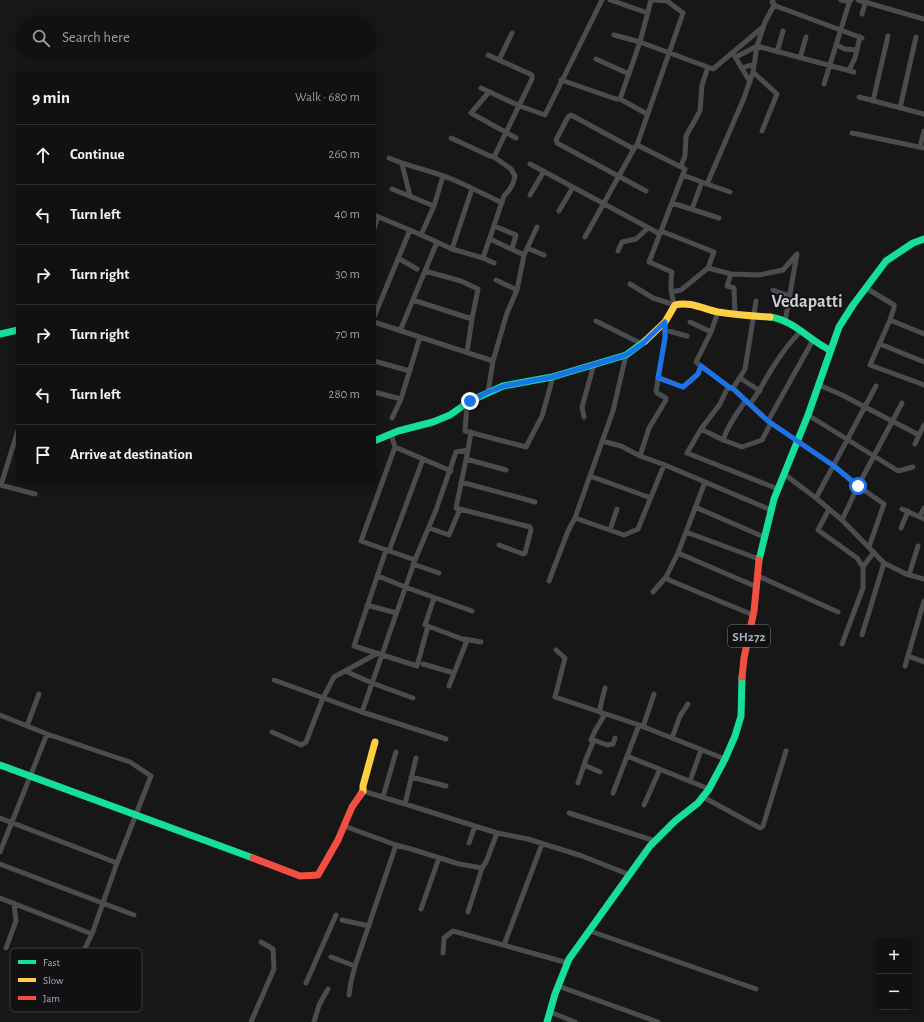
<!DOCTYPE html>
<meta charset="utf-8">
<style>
:root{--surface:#111;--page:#1a1a1a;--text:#f1f3f6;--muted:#9c9d9f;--line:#303131}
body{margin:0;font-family:"Alegreya Sans",sans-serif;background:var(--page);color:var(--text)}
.controls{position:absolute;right:12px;bottom:12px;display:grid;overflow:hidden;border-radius:4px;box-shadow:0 2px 6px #0003}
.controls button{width:36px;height:36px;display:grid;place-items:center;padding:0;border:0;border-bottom:1px solid var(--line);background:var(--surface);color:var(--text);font:20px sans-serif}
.stop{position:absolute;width:12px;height:12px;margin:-9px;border:3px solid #1a73e8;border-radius:50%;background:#fff}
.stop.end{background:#1a73e8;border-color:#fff;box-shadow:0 1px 4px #0008}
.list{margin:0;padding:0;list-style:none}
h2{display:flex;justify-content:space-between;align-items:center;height:52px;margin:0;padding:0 16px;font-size:17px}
h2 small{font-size:13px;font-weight:400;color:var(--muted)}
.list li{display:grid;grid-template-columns:26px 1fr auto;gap:12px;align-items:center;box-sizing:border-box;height:60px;padding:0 16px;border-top:1px solid var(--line)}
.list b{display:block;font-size:15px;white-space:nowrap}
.list em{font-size:13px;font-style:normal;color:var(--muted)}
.icon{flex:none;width:22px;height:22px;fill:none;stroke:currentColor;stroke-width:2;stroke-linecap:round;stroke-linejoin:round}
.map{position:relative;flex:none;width:924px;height:1022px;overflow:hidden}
.search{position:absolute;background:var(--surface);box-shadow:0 2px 6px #0003;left:16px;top:16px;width:360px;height:44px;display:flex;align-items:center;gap:10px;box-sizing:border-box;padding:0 14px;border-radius:22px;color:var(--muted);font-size:15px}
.panel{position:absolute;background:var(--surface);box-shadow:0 2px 6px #0003;left:16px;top:72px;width:360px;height:412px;border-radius:4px}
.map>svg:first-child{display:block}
</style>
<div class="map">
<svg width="924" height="1022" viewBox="0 0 924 1022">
<rect width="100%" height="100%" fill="#171717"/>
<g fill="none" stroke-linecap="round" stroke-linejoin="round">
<path stroke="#4b4c50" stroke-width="5" d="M610,0L648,13
M773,0L772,2L776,6L862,38
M841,0L846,1L851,0
M858,0L924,19
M862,14L866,0
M614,35L640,42L651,0
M836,44L844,49L857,50
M777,52L783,31
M488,55L532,75V79L494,157
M734,55L750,82
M736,57L757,46L854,72
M800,58L806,37
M596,59L629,74
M499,60L512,33
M742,68L754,64
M849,70L855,58L860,37
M753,72L777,94L762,131
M561,80L616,99H620L640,42L713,69L763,27
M824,84L850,0
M481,88L520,106L545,115L602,0
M489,92L471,113L516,138
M859,97L924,114
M620,99L647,114
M873,101L888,36
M900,108L916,37
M852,133L924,148
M637,145L685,169L649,262L672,272C670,284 670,294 675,305
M920,147L924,131
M634,149L571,115L568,117L556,140L557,143L646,191
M389,158C410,167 433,171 454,180C470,187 486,195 502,203
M402,164L410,196
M530,164L660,234
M681,166L685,156L686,136L700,111L702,85L708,67
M683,175L707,184L744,98L753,72L757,46L765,22L773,7L776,6
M707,184L730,192
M392,189L434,206
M530,195L544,171
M672,203L719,218
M692,209L702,182
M559,211L573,187
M374,215L410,230
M494,226L516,235L512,249
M374,229L378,217
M661,231L714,252L708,268
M421,235L434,206L443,176
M585,237L635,147L637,145L683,13L667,1L655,0
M490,239L524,255
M437,242L452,249L483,258L504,196C510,190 514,184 515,176L511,169L494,157L490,156L451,138
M527,248L544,255
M452,249L472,189
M618,251L622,242L636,239L648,228
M398,258L417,269
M483,258L494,263
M425,271L461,281L478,289L472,319L467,352
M731,274L727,286L734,288L735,314
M496,280L517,290
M630,284L653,298L675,305
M866,288L894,305V308L890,320L870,365L924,385
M773,290L789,296
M671,292L681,290L708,268L731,274L759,275L783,270L797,254
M413,300L472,319
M756,301L745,369L737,382L733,388L727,389L720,404L701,429L687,453L778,489
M718,312L711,332L696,362L729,387
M374,317L410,230L437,242L400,331
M890,320L924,334
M596,321L642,344
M374,322L493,361
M690,322L711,332
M785,322L797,254
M665,330L687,336
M880,344L924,362
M374,361L410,371
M658,377L683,387L698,374L701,366
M740,378L760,391
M819,385L842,395L919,435L924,425
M733,388L768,421L834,466L858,486L884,504L869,547
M374,392L401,399
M488,392L493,361L507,313L517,290L524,255L537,227
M467,403L465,431L526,447L542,416L553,377
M750,404C761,390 767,375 777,361C784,350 792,340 801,331
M808,415L898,471L913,467
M584,417L582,407L594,364
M392,418L401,399L420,337
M768,421L813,340
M701,429L723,440L742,447L762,440L771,423
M471,432L468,450L456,508L530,527L531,530L525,553L523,554L499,545
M391,434L395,447
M723,440C728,425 737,413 746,400
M602,441L621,446L640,456L665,465L771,510
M915,444L919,435
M640,456L649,428L666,400V398L657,393L656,391L665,338V322
M423,459L451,471
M466,459L506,470
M784,474L816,498L842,520L884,563L906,574L924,579
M590,476L651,498
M461,482L535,502
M705,482L678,553L666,577L669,580L753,615
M0,485L35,494
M1,485L18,430
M816,498L876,386
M695,507L764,537
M829,509L818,530L857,558L863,567V588L842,644
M902,509L924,519
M920,516L924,508
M575,518L624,535L638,529L664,465
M842,520L858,486L902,403
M429,528L449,535L460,509
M901,528L908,511
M610,530L617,509
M686,532L759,559
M386,550L354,646L417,666L428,626
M389,551L423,459L395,447L361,541L415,560
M678,553L757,587
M413,564L439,573
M863,567L874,552
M909,575L918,546
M378,576L405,587L472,611
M758,576L838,612
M549,581L568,531L575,518L613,411L626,355
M653,592L666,577
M434,598L425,625L465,640L466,643L449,686
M367,605L396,613
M862,635L884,563
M464,639L481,642
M556,650L565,658L555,697L639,725L725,759
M908,656L924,662
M423,664L454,673
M905,666L924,601
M345,671L372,683L413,698
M274,680L362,712L415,560L436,510L456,452L468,450
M362,712L446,739
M601,713L600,708L605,688
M0,715L47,734L130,762L151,776L117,863L92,934L76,966
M27,726L39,694
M643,727L654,694
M272,732L301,745L306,742L323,698L334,677L376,654
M672,738L680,716L688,704
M591,739L607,745L613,744L615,738
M627,756L709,789
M584,765L600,772
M411,777L446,786
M690,781L701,750
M578,783L586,759L593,742L591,740L595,731L605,714
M363,791L405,804L416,758
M613,793L639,725
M383,797L396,752
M703,797L760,828L763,826L786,751
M405,804L497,833L528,839L582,856L630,875
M644,805L660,769
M569,813L655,841
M0,818L117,863
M344,826L396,845L411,849L459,864L482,868L486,862L497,833
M469,843L475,826
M0,852L47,734
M0,864L134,915
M0,898L92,934
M421,909L439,858
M468,912L482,868
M342,920L369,926
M590,931L756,989
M504,945L542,844
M6,948L16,921L14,903
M443,953L444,938L453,931L568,963
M331,957L355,966
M306,983L336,915
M558,986L658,1022
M349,995L351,982L355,966L396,845
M550,1012L575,1022
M251,1022L274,969L273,949L261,942
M314,1022L319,1005L328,989"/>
<path stroke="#16e098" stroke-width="7" d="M770,317C794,320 810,341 830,350
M0,334L18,330
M374,441L398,431L433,422L450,415L470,401L503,386L552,377L626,355L645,341
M759,560L774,499L808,415L839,327L853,305L886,261L913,243L924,239
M0,765L253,858
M547,1022L555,994L569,959L650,846L675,821L698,803L709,789L725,759L735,736L741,716L742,677"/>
<path stroke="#ffcf43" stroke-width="7" d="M645,341L665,322L675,305C689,301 704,309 718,312C735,315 753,316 770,317
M361,794L363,791V786L375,742"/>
<path stroke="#f24e42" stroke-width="7" d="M742,677L744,658L754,611L759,560
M253,858L300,876L318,875L338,840L352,807L361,794"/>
</g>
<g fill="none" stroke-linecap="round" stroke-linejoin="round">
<path stroke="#1a73e8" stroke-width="5" d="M470,401L488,392L504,386L552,377L626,355L642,344L665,322V338L658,378L683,387L698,374L701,366L729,387L732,388L768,421L834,466L858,486"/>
</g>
<g text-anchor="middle" stroke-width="3.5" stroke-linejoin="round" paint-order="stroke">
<rect fill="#111113" stroke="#7b7e86" stroke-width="1" x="728" y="625" width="42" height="22" rx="3"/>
<g font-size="13" font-weight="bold" fill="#a8adb8">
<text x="749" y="641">SH272</text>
</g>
<g font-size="18" font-weight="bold" fill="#c9ccd4" stroke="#111113">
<text x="807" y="307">Vedapatti</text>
</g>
</g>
<rect x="10" y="948" width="132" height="64" rx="6" fill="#111113" stroke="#3e4045" stroke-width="1"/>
<rect x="18" y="960" width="18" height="4" fill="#16e098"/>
<rect x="18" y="978" width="18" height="4" fill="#ffcf43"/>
<rect x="18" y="996" width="18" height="4" fill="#f24e42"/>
<g font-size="11" fill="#a8adb8">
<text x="43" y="966">Fast</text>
<text x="43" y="984">Slow</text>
<text x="43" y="1002">Jam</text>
</g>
</svg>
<div class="controls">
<button>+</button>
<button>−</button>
</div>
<div class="stop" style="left:858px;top:486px"></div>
<div class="stop end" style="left:470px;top:401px"></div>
<div class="search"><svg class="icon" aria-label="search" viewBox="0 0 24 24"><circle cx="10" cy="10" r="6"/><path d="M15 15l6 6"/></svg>Search here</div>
<section class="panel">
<h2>9 min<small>Walk · 680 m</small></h2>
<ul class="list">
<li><svg class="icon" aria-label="ahead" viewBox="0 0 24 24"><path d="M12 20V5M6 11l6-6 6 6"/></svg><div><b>Continue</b></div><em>260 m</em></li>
<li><svg class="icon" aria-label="left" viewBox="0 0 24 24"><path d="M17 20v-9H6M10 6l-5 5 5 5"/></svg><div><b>Turn left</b></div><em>40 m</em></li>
<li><svg class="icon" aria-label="right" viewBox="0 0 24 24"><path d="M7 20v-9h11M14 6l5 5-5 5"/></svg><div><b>Turn right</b></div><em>30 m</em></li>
<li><svg class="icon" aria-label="right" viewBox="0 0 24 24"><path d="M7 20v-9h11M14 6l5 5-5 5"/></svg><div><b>Turn right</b></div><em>70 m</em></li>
<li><svg class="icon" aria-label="left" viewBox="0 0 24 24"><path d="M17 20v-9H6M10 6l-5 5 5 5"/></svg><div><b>Turn left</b></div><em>280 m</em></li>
<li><svg class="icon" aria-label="arrive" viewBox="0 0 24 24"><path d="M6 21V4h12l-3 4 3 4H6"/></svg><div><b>Arrive at destination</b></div></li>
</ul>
</section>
</div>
